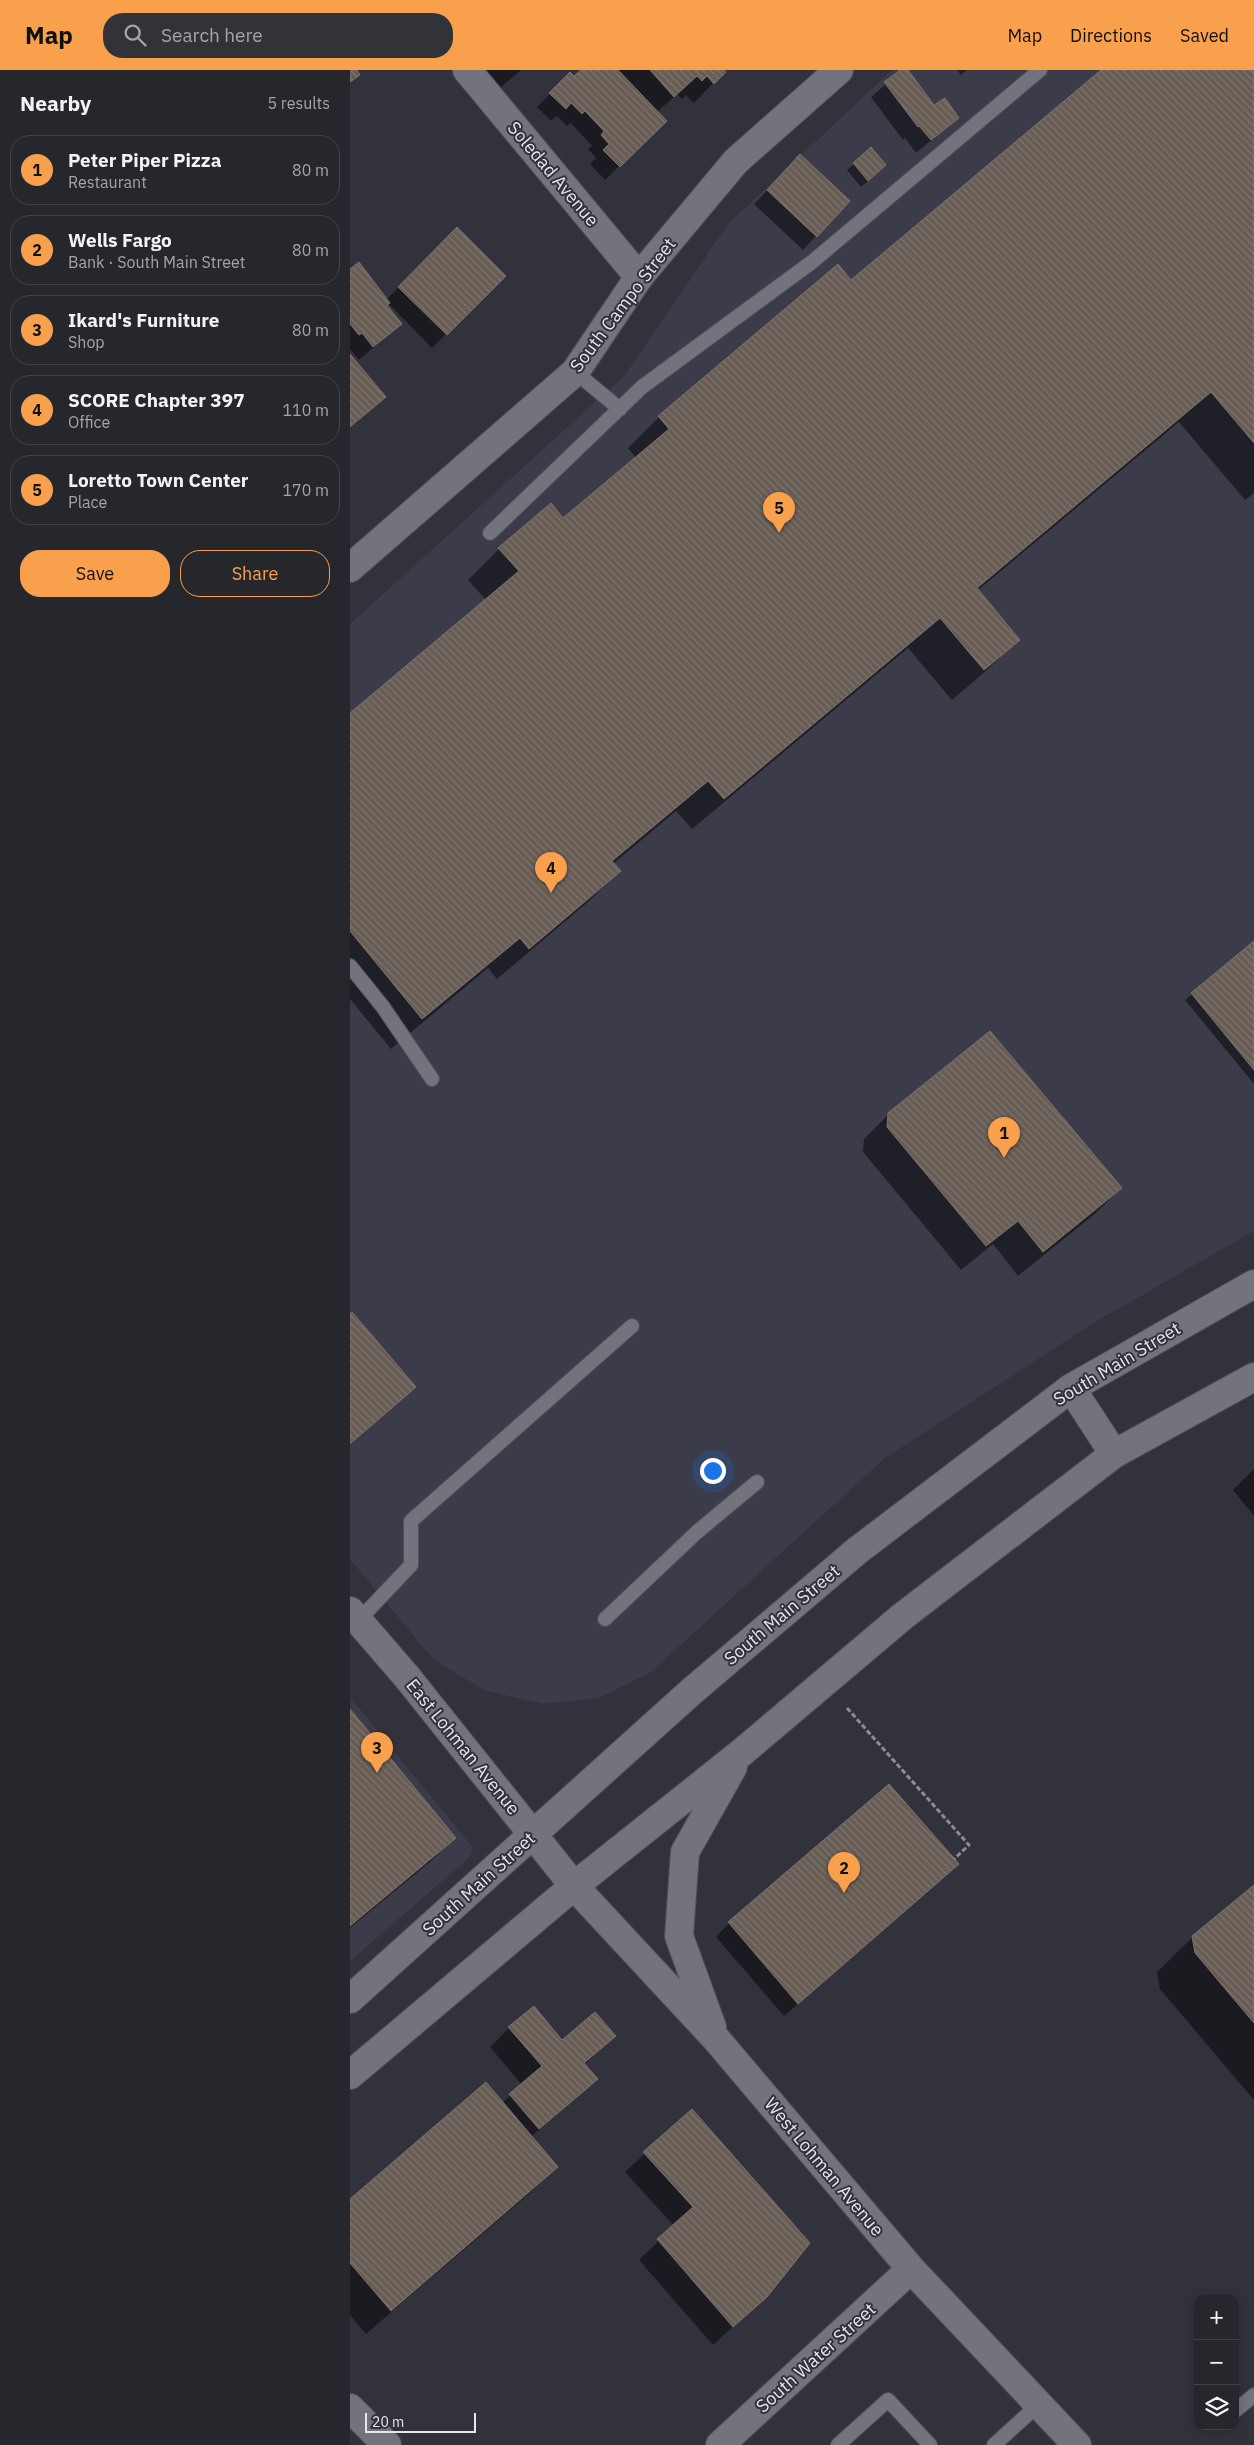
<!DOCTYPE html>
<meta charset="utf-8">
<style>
:root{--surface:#26262d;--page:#323239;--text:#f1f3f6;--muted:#a4a5aa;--line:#424349;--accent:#f9a04c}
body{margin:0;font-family:"IBM Plex Sans",sans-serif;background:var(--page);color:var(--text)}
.controls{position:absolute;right:15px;bottom:15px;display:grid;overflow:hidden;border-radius:10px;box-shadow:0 2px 12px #0003}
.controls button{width:45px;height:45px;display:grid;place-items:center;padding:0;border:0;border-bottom:1px solid var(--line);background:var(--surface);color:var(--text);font:25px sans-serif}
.scale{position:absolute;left:15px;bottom:12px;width:111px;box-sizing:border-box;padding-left:5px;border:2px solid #e6e6ed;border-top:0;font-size:14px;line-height:18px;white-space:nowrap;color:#e6e6ed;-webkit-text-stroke:4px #32323c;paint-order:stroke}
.you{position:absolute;left:362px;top:1400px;width:18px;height:18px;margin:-12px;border:4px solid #fff;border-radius:50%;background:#1a73e8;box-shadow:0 0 0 8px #1a73e833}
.badge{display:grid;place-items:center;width:32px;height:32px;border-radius:50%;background:var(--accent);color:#111;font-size:16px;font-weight:700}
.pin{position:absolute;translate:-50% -41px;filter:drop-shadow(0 1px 2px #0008)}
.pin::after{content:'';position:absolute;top:26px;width:18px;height:15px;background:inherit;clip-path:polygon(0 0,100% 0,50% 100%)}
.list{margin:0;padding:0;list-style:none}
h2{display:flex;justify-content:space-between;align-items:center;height:65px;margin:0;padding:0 20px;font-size:21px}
h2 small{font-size:16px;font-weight:400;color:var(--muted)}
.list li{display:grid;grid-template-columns:32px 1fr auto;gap:15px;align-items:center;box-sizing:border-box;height:70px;margin:0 10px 10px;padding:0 10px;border:1px solid var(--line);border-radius:20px}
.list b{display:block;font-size:19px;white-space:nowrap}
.list p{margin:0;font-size:16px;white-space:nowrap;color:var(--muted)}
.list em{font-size:16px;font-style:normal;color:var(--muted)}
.actions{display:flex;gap:10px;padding:15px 20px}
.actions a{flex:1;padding:11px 0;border:1px solid var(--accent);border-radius:20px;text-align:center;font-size:18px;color:var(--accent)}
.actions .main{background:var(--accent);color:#111}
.icon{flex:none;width:28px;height:28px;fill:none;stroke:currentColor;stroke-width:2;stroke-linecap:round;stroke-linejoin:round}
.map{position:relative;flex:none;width:904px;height:2375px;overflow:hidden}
header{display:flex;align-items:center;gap:30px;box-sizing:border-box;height:70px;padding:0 25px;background:var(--accent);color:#111}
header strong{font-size:24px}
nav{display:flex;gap:28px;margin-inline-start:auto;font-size:18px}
.search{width:350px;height:45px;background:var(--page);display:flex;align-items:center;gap:12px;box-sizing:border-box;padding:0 18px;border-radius:20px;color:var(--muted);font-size:19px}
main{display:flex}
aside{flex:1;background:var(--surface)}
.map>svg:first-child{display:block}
</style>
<header>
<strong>Map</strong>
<div class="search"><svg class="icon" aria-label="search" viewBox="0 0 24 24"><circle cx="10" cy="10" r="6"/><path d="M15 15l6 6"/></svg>Search here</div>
<nav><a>Map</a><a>Directions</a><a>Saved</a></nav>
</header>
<main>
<aside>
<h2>Nearby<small>5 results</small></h2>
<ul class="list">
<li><span class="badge">1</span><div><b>Peter Piper Pizza</b><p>Restaurant</p></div><em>80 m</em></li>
<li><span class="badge">2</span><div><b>Wells Fargo</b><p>Bank · South Main Street</p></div><em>80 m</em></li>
<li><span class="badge">3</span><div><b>Ikard's Furniture</b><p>Shop</p></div><em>80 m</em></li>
<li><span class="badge">4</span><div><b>SCORE Chapter 397</b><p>Office</p></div><em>110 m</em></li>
<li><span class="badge">5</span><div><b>Loretto Town Center</b><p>Place</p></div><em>170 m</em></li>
</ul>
<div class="actions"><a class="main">Save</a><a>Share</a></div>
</aside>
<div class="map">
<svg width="904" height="2375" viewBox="0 0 904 2375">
<defs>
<pattern id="building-back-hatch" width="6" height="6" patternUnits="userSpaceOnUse" patternTransform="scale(1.25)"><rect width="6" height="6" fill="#675d55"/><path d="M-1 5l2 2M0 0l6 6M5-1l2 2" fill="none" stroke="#7d746e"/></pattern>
</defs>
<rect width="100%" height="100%" fill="#32323c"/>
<path fill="#3b3b4a" d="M542,0H904V1161L747,1251L535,1388L301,1602L249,1628L193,1634L134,1620L83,1589L0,1489V554L275,305L378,154Z
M0,1627L123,1778L120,1787L0,1891Z"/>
<path fill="#0007" d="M125,0H171L144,23Z
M233,0H372L374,2L344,33L336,25L332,29L327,24L307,42L315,51L255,110L240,94L246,88L238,79L242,76L221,53L217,56L207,46L201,51L187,37L220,4L224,8Z
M552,0H557L584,37L608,48L566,83L555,68L553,70L521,27Z
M607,0H617L611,5Z
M753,0H904V423L895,430L829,352L627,521L668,570L637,600L602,630L558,578L342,759L326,741L263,794L269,801L238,832L147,909L138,898L41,979L0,929V645L136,530L118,510L149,479L213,449L286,388L278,378L309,347L501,212Z
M504,94L528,102L511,117L497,100Z
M437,100L466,166L453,180L404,134Z
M107,159L154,206L82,278L38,233L36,235L51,254L9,290L0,279V200L36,230Z
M0,286L34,327L0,358Z
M904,873V1014L835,930Z
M539,1044L771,1118L746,1143L668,1206L643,1174L611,1200L513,1082L514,1069Z
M0,1246L64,1317L0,1375Z
M904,1399V1446L883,1420Z
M0,1641L105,1768L80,1792L0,1858Z
M607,1794L434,1946L366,1867L379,1853Z
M904,1817V2030L810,1919L807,1902L843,1867Z
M159,1958L212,1972L264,1966L234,1995L246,2009L181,2067L206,2097L182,2121L16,2264L0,2245V2131L152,2033L172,2015L140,1977Z
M342,2041L416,2226L363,2275L289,2190L324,2156L275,2102Z"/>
<path fill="url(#building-back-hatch)" stroke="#7c726a" d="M0,0H7L10,5L0,12Z
M231,0H268L317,51L270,97L253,80L259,74L251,65L254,61L235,41L232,44L221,33L216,39L199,23L220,2L224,6Z
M300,0H374L376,2L364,14L357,6L352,11L347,6L324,27Z
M550,0H558L584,35L595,28L609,48L581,70L569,56L568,57L534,12Z
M751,0H904V373L861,322L627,518L670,570L634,600L590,548L374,729L358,711L262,791L271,801L179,879L170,868L72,949L0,861V643L169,501L148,478L201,433L213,448L319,359L308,346L488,194L501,210Z
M521,77L536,95L518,111L503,93Z
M450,84L500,131L467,167L417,120Z
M107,157L156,206L97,265L48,217Z
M9,192L40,233L37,235L52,254L23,277L12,263L9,265L0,254V199Z
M0,284L36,327L0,357Z
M904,871V1000L841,923Z
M640,961L772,1118L693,1182L668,1151L636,1176L537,1057L538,1043Z
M2,1242L66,1317L0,1374V1244Z
M0,1639L106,1768L0,1856Z
M539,1714L609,1794L448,1934L378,1852Z
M904,1815V1953L845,1883L842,1866Z
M184,1936L212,1970L245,1942L266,1966L234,1993L248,2009L189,2059L159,2024L192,1996L158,1957Z
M136,2012L208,2097L41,2241L0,2193V2129Z
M342,2039L460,2173L417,2227L383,2257L307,2169L343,2137L293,2082Z"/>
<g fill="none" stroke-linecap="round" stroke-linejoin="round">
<g stroke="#4f4f58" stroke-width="16">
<path id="lane" d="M225,302L270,339
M140,463L292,317L462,192L690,0
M0,896L33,937L82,1009
M255,1549L347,1462L407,1412
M8,1551L61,1495V1451L282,1256
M885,2341L904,2325
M488,2375L538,2330L580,2375
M644,2375L689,2334"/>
</g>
<g stroke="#4f4f58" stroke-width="30">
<path id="street" d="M117,0L289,207"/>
</g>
<g stroke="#4f4f58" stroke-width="30">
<path id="secondary" d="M0,498L225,302L289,207L386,91L489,0
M721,1318L764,1384
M0,1541L57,1607L224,1816L367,1970L561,2199L727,2375
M0,1929L342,1621L508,1480L721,1318L904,1214
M362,1957L329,1866L335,1782L383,1697
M0,2005L224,1816L391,1683L553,1546L764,1384L904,1307
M0,2338L37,2375
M370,2375L561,2199"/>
</g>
<path stroke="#8c8c95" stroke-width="3" stroke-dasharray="5 2.5" stroke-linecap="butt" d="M497,1638L619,1775L604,1789"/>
<use href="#lane" stroke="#73737e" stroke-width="14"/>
<use href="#street" stroke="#73737e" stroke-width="28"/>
<use href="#secondary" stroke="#73737e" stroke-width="28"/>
</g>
<g text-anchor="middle" stroke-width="4" stroke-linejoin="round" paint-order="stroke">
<g font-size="18" fill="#e6e6ed" stroke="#32323c">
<text transform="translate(203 104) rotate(50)" y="6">Soledad Avenue</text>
<text transform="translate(273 235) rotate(-53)" y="6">South Campo Street</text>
<text transform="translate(767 1294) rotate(-31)" y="6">South Main Street</text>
<text transform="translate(432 1545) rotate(-40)" y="6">South Main Street</text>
<text transform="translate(113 1677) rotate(51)" y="6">East Lohman Avenue</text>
<text transform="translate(129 1814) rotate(-42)" y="6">South Main Street</text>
<text transform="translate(474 2097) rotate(50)" y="6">West Lohman Avenue</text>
<text transform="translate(466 2288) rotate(-42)" y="6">South Water Street</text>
</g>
</g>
</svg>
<div class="controls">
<button>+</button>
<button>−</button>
<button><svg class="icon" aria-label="layers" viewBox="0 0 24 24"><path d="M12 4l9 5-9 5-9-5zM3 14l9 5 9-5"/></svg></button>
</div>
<div class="scale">20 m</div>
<div class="you"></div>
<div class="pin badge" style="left:654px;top:1088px">1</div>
<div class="pin badge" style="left:494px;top:1823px">2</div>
<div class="pin badge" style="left:27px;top:1703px">3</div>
<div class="pin badge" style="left:201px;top:823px">4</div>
<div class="pin badge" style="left:429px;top:463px">5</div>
</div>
</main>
